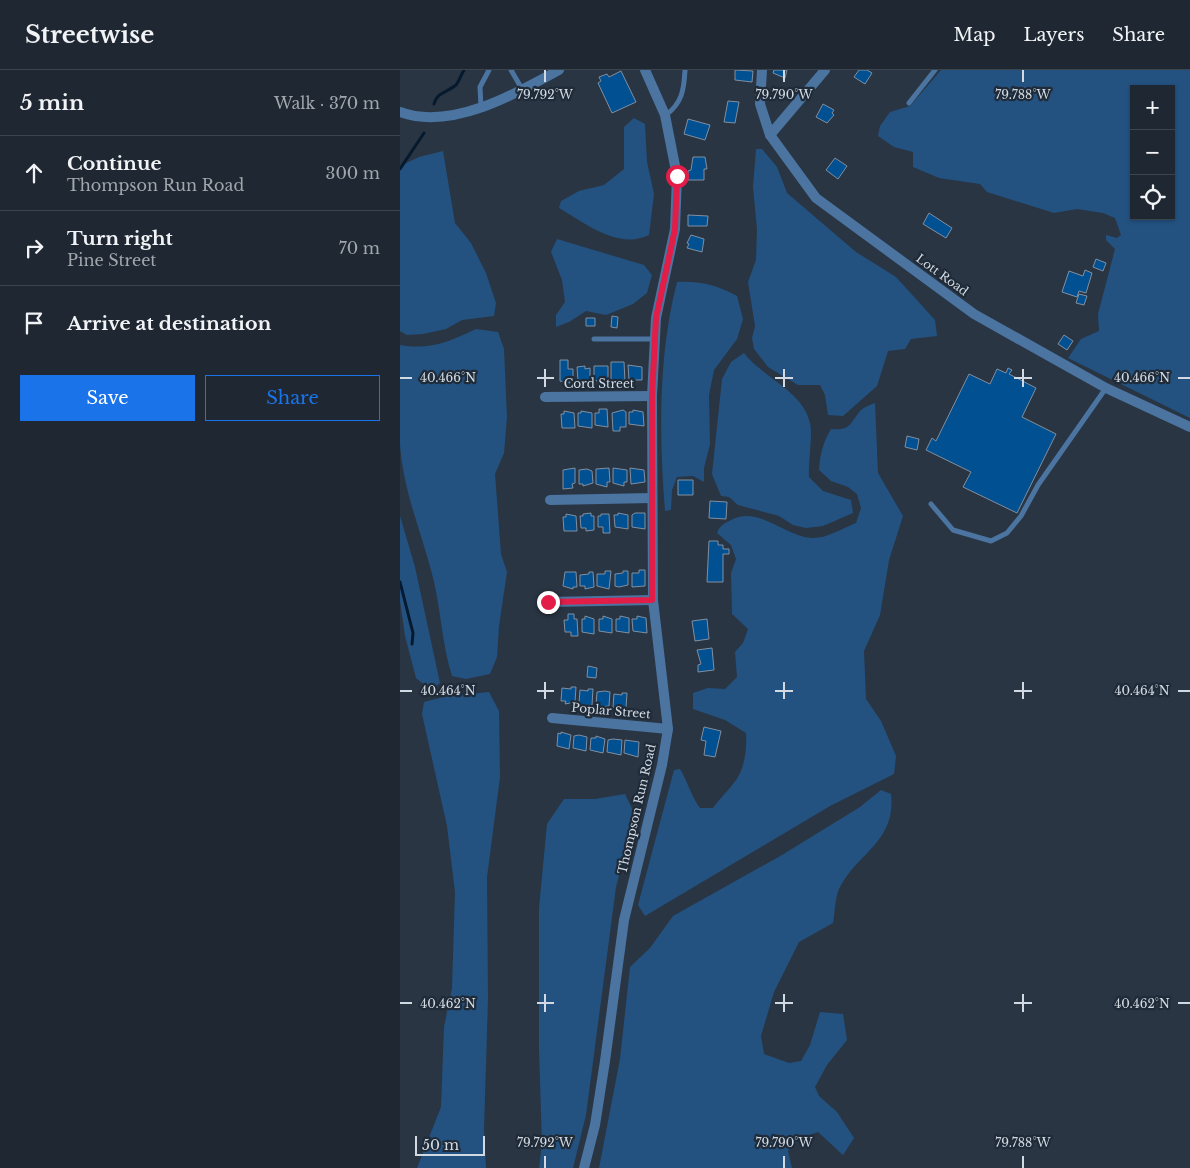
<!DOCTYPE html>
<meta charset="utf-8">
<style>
:root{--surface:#1f2832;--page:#2c343e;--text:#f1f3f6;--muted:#a1a6ac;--line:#3c444d;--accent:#1a73e8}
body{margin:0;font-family:"Libre Baskerville",serif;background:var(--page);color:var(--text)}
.controls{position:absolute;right:15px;top:15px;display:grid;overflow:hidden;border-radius:0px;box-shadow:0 1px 4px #0004}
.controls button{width:45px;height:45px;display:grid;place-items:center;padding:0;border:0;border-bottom:1px solid var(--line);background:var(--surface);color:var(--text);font:25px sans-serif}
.scale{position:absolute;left:15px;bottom:12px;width:70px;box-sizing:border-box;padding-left:5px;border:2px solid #d1d9e2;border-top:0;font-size:14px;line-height:18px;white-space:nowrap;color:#d1d9e2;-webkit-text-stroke:4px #1f2b38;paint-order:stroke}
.stop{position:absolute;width:15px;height:15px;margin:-11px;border:4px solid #e11d48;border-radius:50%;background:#fff}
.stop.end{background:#e11d48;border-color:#fff;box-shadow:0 1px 5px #0008}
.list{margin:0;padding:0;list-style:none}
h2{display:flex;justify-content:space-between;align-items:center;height:65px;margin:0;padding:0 20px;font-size:21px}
h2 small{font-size:16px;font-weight:400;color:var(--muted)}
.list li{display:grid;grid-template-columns:32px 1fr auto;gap:15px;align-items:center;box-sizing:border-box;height:75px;padding:0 20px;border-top:1px solid var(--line)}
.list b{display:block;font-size:19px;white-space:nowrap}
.list p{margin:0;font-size:16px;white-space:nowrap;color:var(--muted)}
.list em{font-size:16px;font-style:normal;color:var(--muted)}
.actions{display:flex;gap:10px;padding:15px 20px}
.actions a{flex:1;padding:11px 0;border:1px solid var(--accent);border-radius:0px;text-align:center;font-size:18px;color:var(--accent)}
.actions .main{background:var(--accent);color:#fff}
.icon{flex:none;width:28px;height:28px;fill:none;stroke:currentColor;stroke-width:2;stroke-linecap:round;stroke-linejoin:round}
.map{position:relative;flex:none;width:790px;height:1098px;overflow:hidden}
header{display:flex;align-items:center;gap:30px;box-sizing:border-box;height:70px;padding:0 25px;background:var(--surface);border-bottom:1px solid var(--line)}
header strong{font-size:24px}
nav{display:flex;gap:28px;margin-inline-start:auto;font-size:18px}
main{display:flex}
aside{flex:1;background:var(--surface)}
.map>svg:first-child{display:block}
</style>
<header>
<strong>Streetwise</strong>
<nav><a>Map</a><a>Layers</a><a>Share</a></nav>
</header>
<main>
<aside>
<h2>5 min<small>Walk · 370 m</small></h2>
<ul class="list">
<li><svg class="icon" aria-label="ahead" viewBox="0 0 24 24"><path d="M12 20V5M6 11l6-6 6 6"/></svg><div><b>Continue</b><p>Thompson Run Road</p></div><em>300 m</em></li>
<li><svg class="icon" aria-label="right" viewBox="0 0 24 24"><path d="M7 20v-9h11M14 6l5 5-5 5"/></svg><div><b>Turn right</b><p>Pine Street</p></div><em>70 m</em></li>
<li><svg class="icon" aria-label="arrive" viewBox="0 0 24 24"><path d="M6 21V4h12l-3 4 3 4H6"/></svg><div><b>Arrive at destination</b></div></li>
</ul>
<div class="actions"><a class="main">Save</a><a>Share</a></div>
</aside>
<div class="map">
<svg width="790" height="1098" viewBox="0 0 790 1098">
<rect width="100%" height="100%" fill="#293543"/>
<path fill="#235281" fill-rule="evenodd" d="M541,0H790V348L668,288L681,269L699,261L698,244L715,179L706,170V165L717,168L721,165L715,148L703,143L677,139L654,143L587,122L580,114L539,108L513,97V82L494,77L478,66L480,56L490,42L510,36ZM734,19H771V146H734Z
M234,48L245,54L247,92L254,124L249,165C218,180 185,153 159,138L161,131L179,121L204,115L224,99V57Z
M356,79H362L377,97L387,123L456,182L496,207L535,250L537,266L511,269L505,279L488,281L477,316L443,346L428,345L425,325L420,315H398L368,297L354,279L352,268L355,256L348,212L356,190L357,159L353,117Z
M43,81L55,153L71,173L86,203L96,233L94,246L62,250L46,259L23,264L7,265L0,261V96L19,87Z
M157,169L244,195L252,205L247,223L233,234L206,245L186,241L169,252L156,257V245L165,232L162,210L151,182Z
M277,212C299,211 317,215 337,226L343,249L337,269L314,300L309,325L310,374L304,398V412L293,406L277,407L272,420L271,440L265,441C259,365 258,286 277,212Z
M76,259L98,262L104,279L107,347L104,383L95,404L101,484L107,502L99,556L97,587L90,604L66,609L52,606C41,571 41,535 31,500C20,459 3,419 0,374C0,341 0,308 0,275C30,280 49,272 76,259Z
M344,283C363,308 403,321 410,353C413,365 408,392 409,407L423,421L451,430L453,443L423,456L406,458L393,455L379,446L338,435L329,427L321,426L312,404L322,309L331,292Z
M475,333L478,403L503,446L489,490L480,545L464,581L466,629L481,651L496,686L494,704L430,736L245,846L238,835L274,700L280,699C288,712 291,726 300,738H313C320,728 329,720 336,710C345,698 347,677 346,663L325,650L293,639V623L308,618L325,619L337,607L335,582L343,573L348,559L332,544L331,503L336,489L331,475L317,463C320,455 324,454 331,450C358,435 384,466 412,468C425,469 444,458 456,453L461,438L457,424L448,417L431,411L419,400C420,385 423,372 431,359C451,361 450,353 460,341C464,337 470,335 475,333Z
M0,446L15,497L40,613L31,620L16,608L5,566L0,531Z
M89,622L99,641L100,707L87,807L88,929L84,1060L86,1098H17L41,1037L44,957L52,918L55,822L47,756L22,644L24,632L43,627Z
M481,720L491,724C496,770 461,781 441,815C435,824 435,842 433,853L399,872L374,922L361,966L364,984L389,993L401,991L410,975L420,942L443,944L447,970L427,995L415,1017L419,1026L437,1042L454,1068L443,1085L418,1062L401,1068L388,1081L392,1098H199L220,989L230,897L250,878L273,846L382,785L460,737Z
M225,724L235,745L216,817L186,1045L173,1098H139L142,1074L139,980V838L147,754L164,729H195Z"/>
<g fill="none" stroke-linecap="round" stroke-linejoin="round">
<path stroke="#051a2f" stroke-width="3" d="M34,34C37,22 48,22 56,15C59,11 61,5 64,0
M0,99L24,63
M0,512L13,563L12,574"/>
</g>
<path fill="#015092" stroke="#818fa0" d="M335,0L353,1L352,12L335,10Z
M374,0H387L385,8L373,3Z
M459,0H467L472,3L465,14L454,7Z
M221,1L236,32L212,43L198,13L201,11L199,7L207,4L209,7Z
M328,31L339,32L335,53L324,52Z
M423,34L434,40L432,43L434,45L427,53L416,47Z
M288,49L310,55L305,70L284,64Z
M293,87H305L307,99H304V110H288V101L291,100Z
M435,88L447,96L438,109L426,100Z
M529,143L552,158L546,168L523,154Z
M288,145L308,146L307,156H288Z
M291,165L304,169L302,182L287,178L289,174L287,173Z
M696,189L706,193L703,201L693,197Z
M685,200L692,203L686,223L679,221L677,227L662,222L669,201L683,206Z
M679,224L687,226L684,235L676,233Z
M212,246L218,247L217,258L211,257Z
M186,248H195V256H186Z
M664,265L673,271L667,280L658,274Z
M160,290H168V299H173V311H170V313L160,311Z
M211,292H224L225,311H211Z
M228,295L242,297V310H229Z
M185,296V299L190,298V310L181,313V311H178L177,297Z
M194,296H208V310H204V313L194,310Z
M608,298L612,300L609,304L636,318L622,347L656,364L617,443L563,417L571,402L526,380L532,368L536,371L569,304L590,314L597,299L606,303Z
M199,339H207L208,357L195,355V343H199Z
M223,340L226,342V357H220V361H213L212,343Z
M233,340L243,342L244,356L229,354V342H233Z
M164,341L174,343L175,358H162L161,344H164Z
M181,341L192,343V358L178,356V343H181Z
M507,366L519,369L517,380L505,377Z
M175,398V413L172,414L173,418L163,419V400Z
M209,398L210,412H207V417L196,414V399Z
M213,398L227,400V412H224V416L213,413Z
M230,398L244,400L245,412L231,414Z
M187,399L192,401L193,413L183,416V414H179V400Z
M278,410H293V425H278Z
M310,431L327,432L326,449L309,448Z
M191,443V446H194V460L186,461V458H181L180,446H183V444Z
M218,443L228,445V459L215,457L214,445H218Z
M235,443H245V459L232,457V445Z
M166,444L176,446L177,461H164L163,447H166Z
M201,444H209L210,463H203V457H198V446H201Z
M309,471H318V475H323V479H329V484H323V512H307Z
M239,500H245V516L232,517V503H239Z
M205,501H211L209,519L197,516V504H205Z
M223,501H228V515L219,517L215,516V504L223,503Z
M165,502H176L177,517H173V519L163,516Z
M189,502H193L194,517L185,519V516H180V505L189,504Z
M168,544H174V549H177L178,566H171V562H165L164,550H168Z
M185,546L194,549V564L182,562V549H185Z
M203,546L212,549V563L199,561V549H203Z
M220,546L229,548V563L216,561V549H220Z
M237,546L246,548L247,563L233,561L232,549H237Z
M307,549L309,569L295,571L292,551Z
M312,578L314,600L298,602V595L301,594L297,580Z
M188,596L197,598L196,608L187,607Z
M171,617H176L175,632L165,634L166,631H161L162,618L171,619Z
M188,619H193L192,635L183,636L179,633L180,620L188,621Z
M205,621L210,622L209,636L200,637L196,635L197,622Z
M222,623H227L226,638L216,639L213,637L214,624L222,625Z
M304,657L321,661L315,687L304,685L306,671L301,670Z
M161,662L171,665L169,679L157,676L158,663L161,664Z
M179,665L187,667L186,681L173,678L174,666Z
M196,666L205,669L203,683L190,680L191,668H196Z
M213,669L222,670L221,685L207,682L208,670Z
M225,670L239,672L238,687L224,683Z"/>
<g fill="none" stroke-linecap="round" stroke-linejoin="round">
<path stroke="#4b74a1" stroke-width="5" d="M111,0L122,19
M509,33L535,0
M81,37L80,17L89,0
M266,45C282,33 284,20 285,0
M194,269H255
M531,434L553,460L591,471L607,463L621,446L638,415L706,318"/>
<path stroke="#4b74a1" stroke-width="10" d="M370,65L425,0
M145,327L252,326
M150,430L252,428
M148,532L253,530
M152,648L268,659"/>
<path stroke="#4b74a1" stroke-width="10" d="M362,0L360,34L370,65L416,128L574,244L706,318L790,357
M0,42C50,61 116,24 159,0
M184,1098L195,1055L205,991L224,850L262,695L268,659L253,530L252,326L256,248L275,159L277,106L265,45L245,0"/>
</g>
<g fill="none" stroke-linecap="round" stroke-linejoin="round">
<path stroke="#e11d48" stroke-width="6" d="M148,532L252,530V326L256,248L275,159L277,106"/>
</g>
<path fill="none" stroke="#d1d9e2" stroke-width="2" d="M145,0V12M384,0V12M623,0V12M145,299V317M384,299V317M623,299V317M0,308H12M137,308H154M375,308H393M614,308H632M778,308H790M145,612V629M384,612V629M623,612V629M0,621H12M137,621H154M375,621H393M614,621H632M778,621H790M145,924V942M384,924V942M623,924V942M0,933H12M137,933H154M375,933H393M614,933H632M778,933H790M145,1086V1098M384,1086V1098M623,1086V1098"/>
<g text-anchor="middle" stroke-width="4.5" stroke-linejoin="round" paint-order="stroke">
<g font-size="12" fill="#d1d9e2" stroke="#1f2b38">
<text transform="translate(542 205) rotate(36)" y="4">Lott Road</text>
<text x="199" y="318">Cord Street</text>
<text transform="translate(211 641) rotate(5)" y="4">Poplar Street</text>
<text transform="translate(237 739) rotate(-77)" y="4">Thompson Run Road</text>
</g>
</g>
<g font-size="12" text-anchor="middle" fill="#d1d9e2" stroke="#1f2b38" stroke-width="4.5" stroke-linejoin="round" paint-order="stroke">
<text x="145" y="29">79.792°W</text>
<text x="384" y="29">79.790°W</text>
<text x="623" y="29">79.788°W</text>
<text x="48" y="312">40.466°N</text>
<text x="742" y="312">40.466°N</text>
<text x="48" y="625">40.464°N</text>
<text x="742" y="625">40.464°N</text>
<text x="48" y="938">40.462°N</text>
<text x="742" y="938">40.462°N</text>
<text x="145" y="1077">79.792°W</text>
<text x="384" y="1077">79.790°W</text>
<text x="623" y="1077">79.788°W</text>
</g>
</svg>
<div class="controls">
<button>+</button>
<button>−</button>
<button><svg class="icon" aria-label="locate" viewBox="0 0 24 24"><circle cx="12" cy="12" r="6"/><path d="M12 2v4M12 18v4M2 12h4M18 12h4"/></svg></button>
</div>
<div class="scale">50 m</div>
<div class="stop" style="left:277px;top:106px"></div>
<div class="stop end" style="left:148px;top:532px"></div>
</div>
</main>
